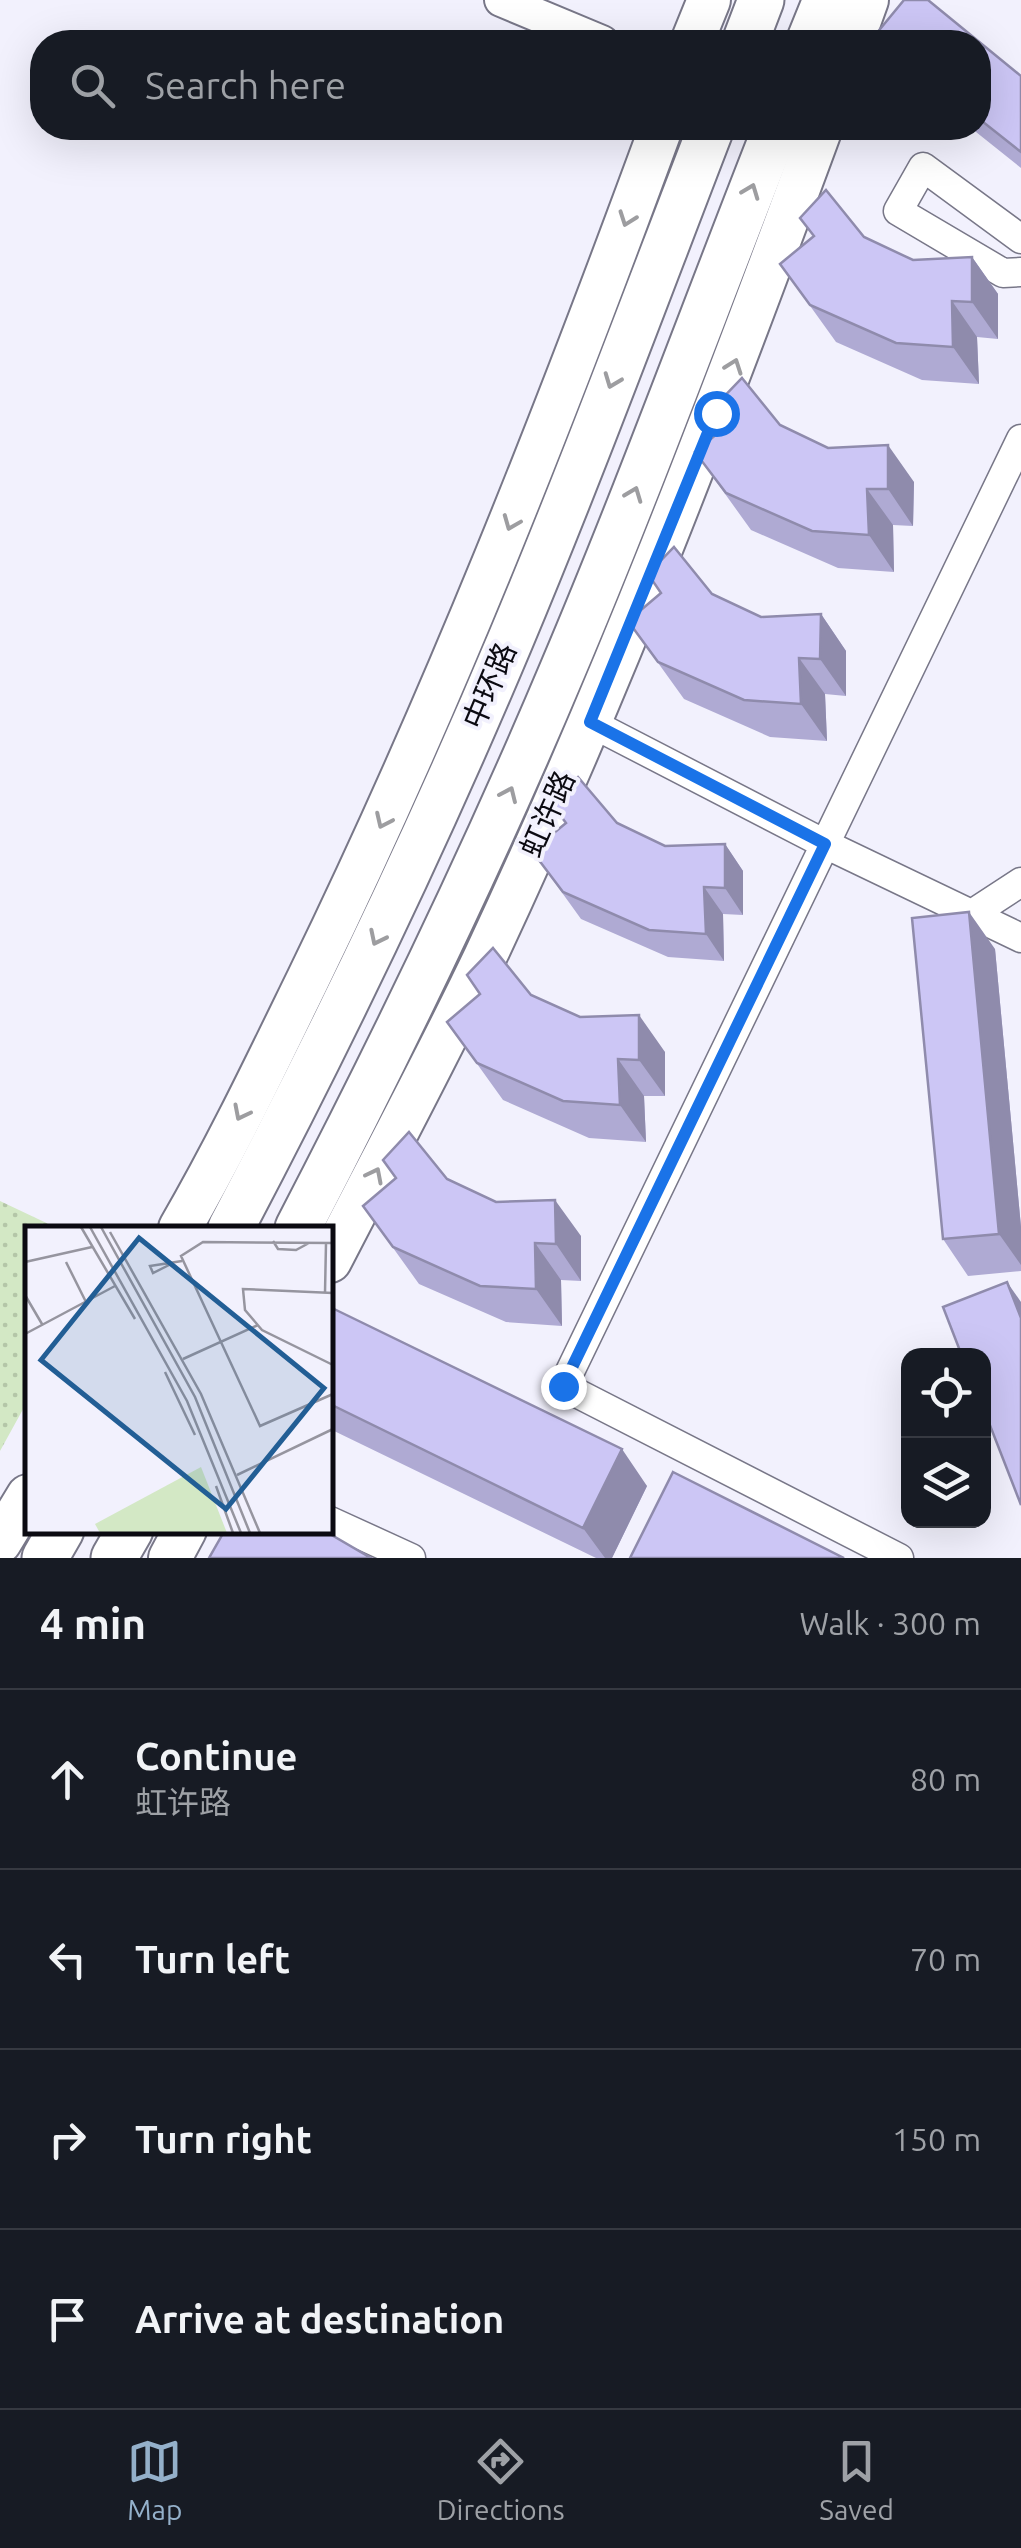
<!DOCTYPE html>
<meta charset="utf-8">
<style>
:root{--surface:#171b24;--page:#20242c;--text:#f1f3f6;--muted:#9ea1a6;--line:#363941;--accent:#94b0ca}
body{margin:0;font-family:Ubuntu,"Noto Sans SC",sans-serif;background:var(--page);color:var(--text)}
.controls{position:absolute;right:30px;bottom:30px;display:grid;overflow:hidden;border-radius:20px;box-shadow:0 10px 40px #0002}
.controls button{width:90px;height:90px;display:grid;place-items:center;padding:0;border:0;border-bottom:2px solid var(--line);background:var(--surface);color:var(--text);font:50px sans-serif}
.stop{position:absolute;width:30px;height:30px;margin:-22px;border:8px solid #1a73e8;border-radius:50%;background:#fff}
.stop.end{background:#1a73e8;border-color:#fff;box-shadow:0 2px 10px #0008}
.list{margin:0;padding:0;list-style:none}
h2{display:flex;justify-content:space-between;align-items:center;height:130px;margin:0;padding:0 40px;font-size:42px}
h2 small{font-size:32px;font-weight:400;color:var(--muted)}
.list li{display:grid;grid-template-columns:65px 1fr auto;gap:30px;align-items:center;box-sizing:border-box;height:180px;padding:0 40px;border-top:2px solid var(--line)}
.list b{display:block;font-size:38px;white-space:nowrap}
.list p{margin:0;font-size:32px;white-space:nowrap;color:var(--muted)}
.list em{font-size:32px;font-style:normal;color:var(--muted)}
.icon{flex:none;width:55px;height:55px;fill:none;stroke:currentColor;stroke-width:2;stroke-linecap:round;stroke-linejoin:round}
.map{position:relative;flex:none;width:1021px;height:1558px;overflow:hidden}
.search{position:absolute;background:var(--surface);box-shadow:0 10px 40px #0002;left:30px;right:30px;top:30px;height:110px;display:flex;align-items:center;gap:25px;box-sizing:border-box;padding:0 35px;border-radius:40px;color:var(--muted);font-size:38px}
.sheet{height:850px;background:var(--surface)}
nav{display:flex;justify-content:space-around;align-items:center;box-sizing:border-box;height:140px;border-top:2px solid var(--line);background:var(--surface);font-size:28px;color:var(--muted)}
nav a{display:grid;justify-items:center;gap:5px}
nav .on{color:var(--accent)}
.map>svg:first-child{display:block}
</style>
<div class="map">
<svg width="1021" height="1558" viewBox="0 0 1021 1558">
<defs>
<pattern id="grass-dots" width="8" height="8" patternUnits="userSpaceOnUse" patternTransform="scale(2.5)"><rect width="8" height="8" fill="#d3e8c5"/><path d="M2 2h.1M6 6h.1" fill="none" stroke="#b4c6a8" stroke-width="1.8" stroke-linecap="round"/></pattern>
</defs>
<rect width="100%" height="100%" fill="#f2f1fd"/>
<path fill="url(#grass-dots)" d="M0,1201L57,1228H28L27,1402L0,1451Z"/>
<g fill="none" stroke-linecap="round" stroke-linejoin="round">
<g stroke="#787788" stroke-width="31">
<path id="minor" d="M1021,239L923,167L898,211L1003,273L1021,272
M589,722L825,844L1021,938
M972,914L1021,882
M330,1521L411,1558
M899,1558L563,1386L1021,439"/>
</g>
<g stroke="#787788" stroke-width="36">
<path id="tertiary" d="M501,0L602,42"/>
</g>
<g stroke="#787788" stroke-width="46">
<path id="primary" d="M692,42L709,0
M852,42L867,0
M180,1228C227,1147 267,1063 308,979C443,702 555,417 661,128
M330,1261C382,1160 436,1060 485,957C612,687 718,408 821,128
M0,1542L28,1496
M170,1558L185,1530"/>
</g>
<g stroke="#787788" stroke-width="49">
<path id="trunk" d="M745,42L761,0
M809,42L826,0
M231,1228C332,1036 426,841 510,641C581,472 645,299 711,128
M298,1228C393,1045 483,859 563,669C639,490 705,308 776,128
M45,1558L61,1530
M114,1558L130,1530"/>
</g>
<use href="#minor" stroke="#fff" stroke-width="28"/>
<use href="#tertiary" stroke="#fff" stroke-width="32"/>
<use href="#primary" stroke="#fff" stroke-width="42"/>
<use href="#trunk" stroke="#fff" stroke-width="45"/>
</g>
<path fill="#afaad3" d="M904,0H928L1021,76V168L971,128H978V42H882L876,34Z
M813,236L864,237L913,260L972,257L998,294V339L977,337L979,384L922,380L836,342L780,264Z
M780,425L828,448L914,482L913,526L893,525L894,572L838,568L751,530L695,452Z
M712,594L761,617L821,614L846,651V696L825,694L827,741L770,737L684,699L628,621Z
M617,823L665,846L725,844L743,871V915L723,914L724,961L668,957L581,919L532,851Z
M995,949L1021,1227V1271L968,1276L943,1239Z
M531,995L580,1017L665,1052V1096H644L646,1142L589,1138L503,1100L447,1022Z
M447,1179L496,1202L581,1236V1281L561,1280L562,1326L506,1322L419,1284L363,1206Z
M330,1307L647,1486L612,1558H596L330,1429Z"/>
<path fill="#8f8bac" d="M972,257L998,294V339L972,302Z
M952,301L977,337L979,384L953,347Z
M888,445L914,482L913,526L888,489Z
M867,489L893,525L894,572L869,535Z
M821,614L846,651V696L820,659Z
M799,658L825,694L827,741L801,704Z
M725,844L743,871V915L725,888Z
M704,887L723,914L724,961L706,934Z
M969,912L995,949L1021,1227V1265L999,1234Z
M639,1015L665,1052V1096L639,1060Z
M618,1059L644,1096L646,1142L620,1105Z
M555,1200L581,1236V1281L556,1244Z
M535,1243L561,1280L562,1326L536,1289Z
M1007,1282L1021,1302V1318Z
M622,1449L647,1486L612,1558H605L583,1528Z"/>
<path fill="#ccc6f5" stroke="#8f8bac" stroke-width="2.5" d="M904,0H928L1021,76V152L978,118V42H887L876,34Z
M826,190L864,237L913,260L972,257V302L952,301L953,347L896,343L810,305L780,264L814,236L800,218Z
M742,378L780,425L828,448L888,445V489H867L869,535L812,531L726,493L695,452L729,424L716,405Z
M674,547L712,594L761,617L821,614L820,659L799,658L801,704L744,700L658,662L628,621L661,593L648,574Z
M578,777L617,823L665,846L725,844V888L704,887L706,934L649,930L563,892L532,851L566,823L552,804Z
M969,912L999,1234L943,1239L912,918Z
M493,948L531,995L580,1017L639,1015V1060L618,1059L620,1105L563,1101L477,1063L447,1022L480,994L467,975Z
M409,1132L447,1179L496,1202L555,1200L556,1244L535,1243L536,1289L480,1286L393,1247L363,1206L396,1178L383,1160Z
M1007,1282L1021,1318V1505L984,1410V1356H962L943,1307Z
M330,1307L622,1449L583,1528L330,1404Z
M673,1472L844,1558H630Z
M225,1530H323L371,1558H209Z"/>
<defs><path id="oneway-chevron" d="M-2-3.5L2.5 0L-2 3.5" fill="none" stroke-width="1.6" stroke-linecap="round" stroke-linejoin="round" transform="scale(2.5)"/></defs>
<g stroke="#9d9da0">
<use href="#oneway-chevron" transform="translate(751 191) rotate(-69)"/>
<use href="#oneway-chevron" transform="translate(627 219) rotate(110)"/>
<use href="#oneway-chevron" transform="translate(734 366) rotate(-70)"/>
<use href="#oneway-chevron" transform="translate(612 381) rotate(111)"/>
<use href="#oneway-chevron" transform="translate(634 494) rotate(-69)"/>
<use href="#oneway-chevron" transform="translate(511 523) rotate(112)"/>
<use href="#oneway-chevron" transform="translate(509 794) rotate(-66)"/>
<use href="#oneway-chevron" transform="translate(383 821) rotate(115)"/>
<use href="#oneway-chevron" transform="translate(377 938) rotate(116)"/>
<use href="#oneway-chevron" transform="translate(241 1113) rotate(117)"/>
<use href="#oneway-chevron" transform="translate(375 1175) rotate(-63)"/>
</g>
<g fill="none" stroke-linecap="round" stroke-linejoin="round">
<path stroke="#1a73e8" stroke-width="12" d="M563,1386L825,844L590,722L716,413"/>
</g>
<g text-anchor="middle" stroke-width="8" stroke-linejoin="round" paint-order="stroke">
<g font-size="30" fill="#0b0a11" stroke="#f2f1fd">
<text transform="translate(490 686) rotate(-67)" y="10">中环路</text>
<text transform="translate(548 814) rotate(-66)" y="10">虹许路</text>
</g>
</g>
<g transform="translate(25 1226)">
<rect width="308" height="308" fill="#f2f1fd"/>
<path d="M176,241L202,307H75L70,298Z" fill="#d3e8c5"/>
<path fill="none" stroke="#96959f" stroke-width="2.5" d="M56,1L110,93M65,1L162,175L216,307M76,1L170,171L225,307M85,6L176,168L235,307M248,15L253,23L271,24L284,17M308,17L178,16L156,30L235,200L308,168M0,36L67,21M41,36L61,76M148,37L128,47L125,40L157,35M300,67L301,17M308,67L218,63L220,84L237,104L308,139M0,69L17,98M0,108L90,60M158,133L233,99M140,146L170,209M212,249L308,203M191,260L208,307"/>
<path fill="#225e95" fill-opacity="0.15" stroke="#225e95" stroke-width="5" d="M114,12L299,162L201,283L16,134Z"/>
<rect width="308" height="308" fill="none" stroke="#0b0a11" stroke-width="5"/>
</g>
</svg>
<div class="controls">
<button><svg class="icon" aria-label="locate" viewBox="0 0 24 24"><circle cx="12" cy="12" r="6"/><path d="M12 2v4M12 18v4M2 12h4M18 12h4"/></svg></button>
<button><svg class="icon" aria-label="layers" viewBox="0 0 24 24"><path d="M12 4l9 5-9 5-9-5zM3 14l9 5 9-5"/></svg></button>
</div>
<div class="stop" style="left:716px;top:413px"></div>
<div class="stop end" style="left:563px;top:1386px"></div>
<div class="search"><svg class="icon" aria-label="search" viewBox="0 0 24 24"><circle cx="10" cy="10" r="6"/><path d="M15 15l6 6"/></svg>Search here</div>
</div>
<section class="sheet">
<h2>4 min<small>Walk · 300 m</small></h2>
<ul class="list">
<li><svg class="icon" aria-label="ahead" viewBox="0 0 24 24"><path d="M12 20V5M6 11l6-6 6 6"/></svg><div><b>Continue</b><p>虹许路</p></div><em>80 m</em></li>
<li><svg class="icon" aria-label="left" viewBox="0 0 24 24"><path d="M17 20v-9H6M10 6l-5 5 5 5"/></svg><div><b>Turn left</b></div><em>70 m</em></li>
<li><svg class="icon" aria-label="right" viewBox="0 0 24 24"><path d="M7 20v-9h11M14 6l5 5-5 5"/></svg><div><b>Turn right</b></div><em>150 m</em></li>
<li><svg class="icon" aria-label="arrive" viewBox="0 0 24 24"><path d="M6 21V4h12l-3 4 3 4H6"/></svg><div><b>Arrive at destination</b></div></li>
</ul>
</section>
<nav>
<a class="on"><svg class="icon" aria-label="map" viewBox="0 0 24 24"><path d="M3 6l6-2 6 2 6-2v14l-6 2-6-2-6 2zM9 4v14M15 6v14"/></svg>Map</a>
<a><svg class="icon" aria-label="directions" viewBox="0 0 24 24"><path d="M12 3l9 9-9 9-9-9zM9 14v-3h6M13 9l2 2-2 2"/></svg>Directions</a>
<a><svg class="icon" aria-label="saved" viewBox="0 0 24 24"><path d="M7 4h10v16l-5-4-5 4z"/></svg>Saved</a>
</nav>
